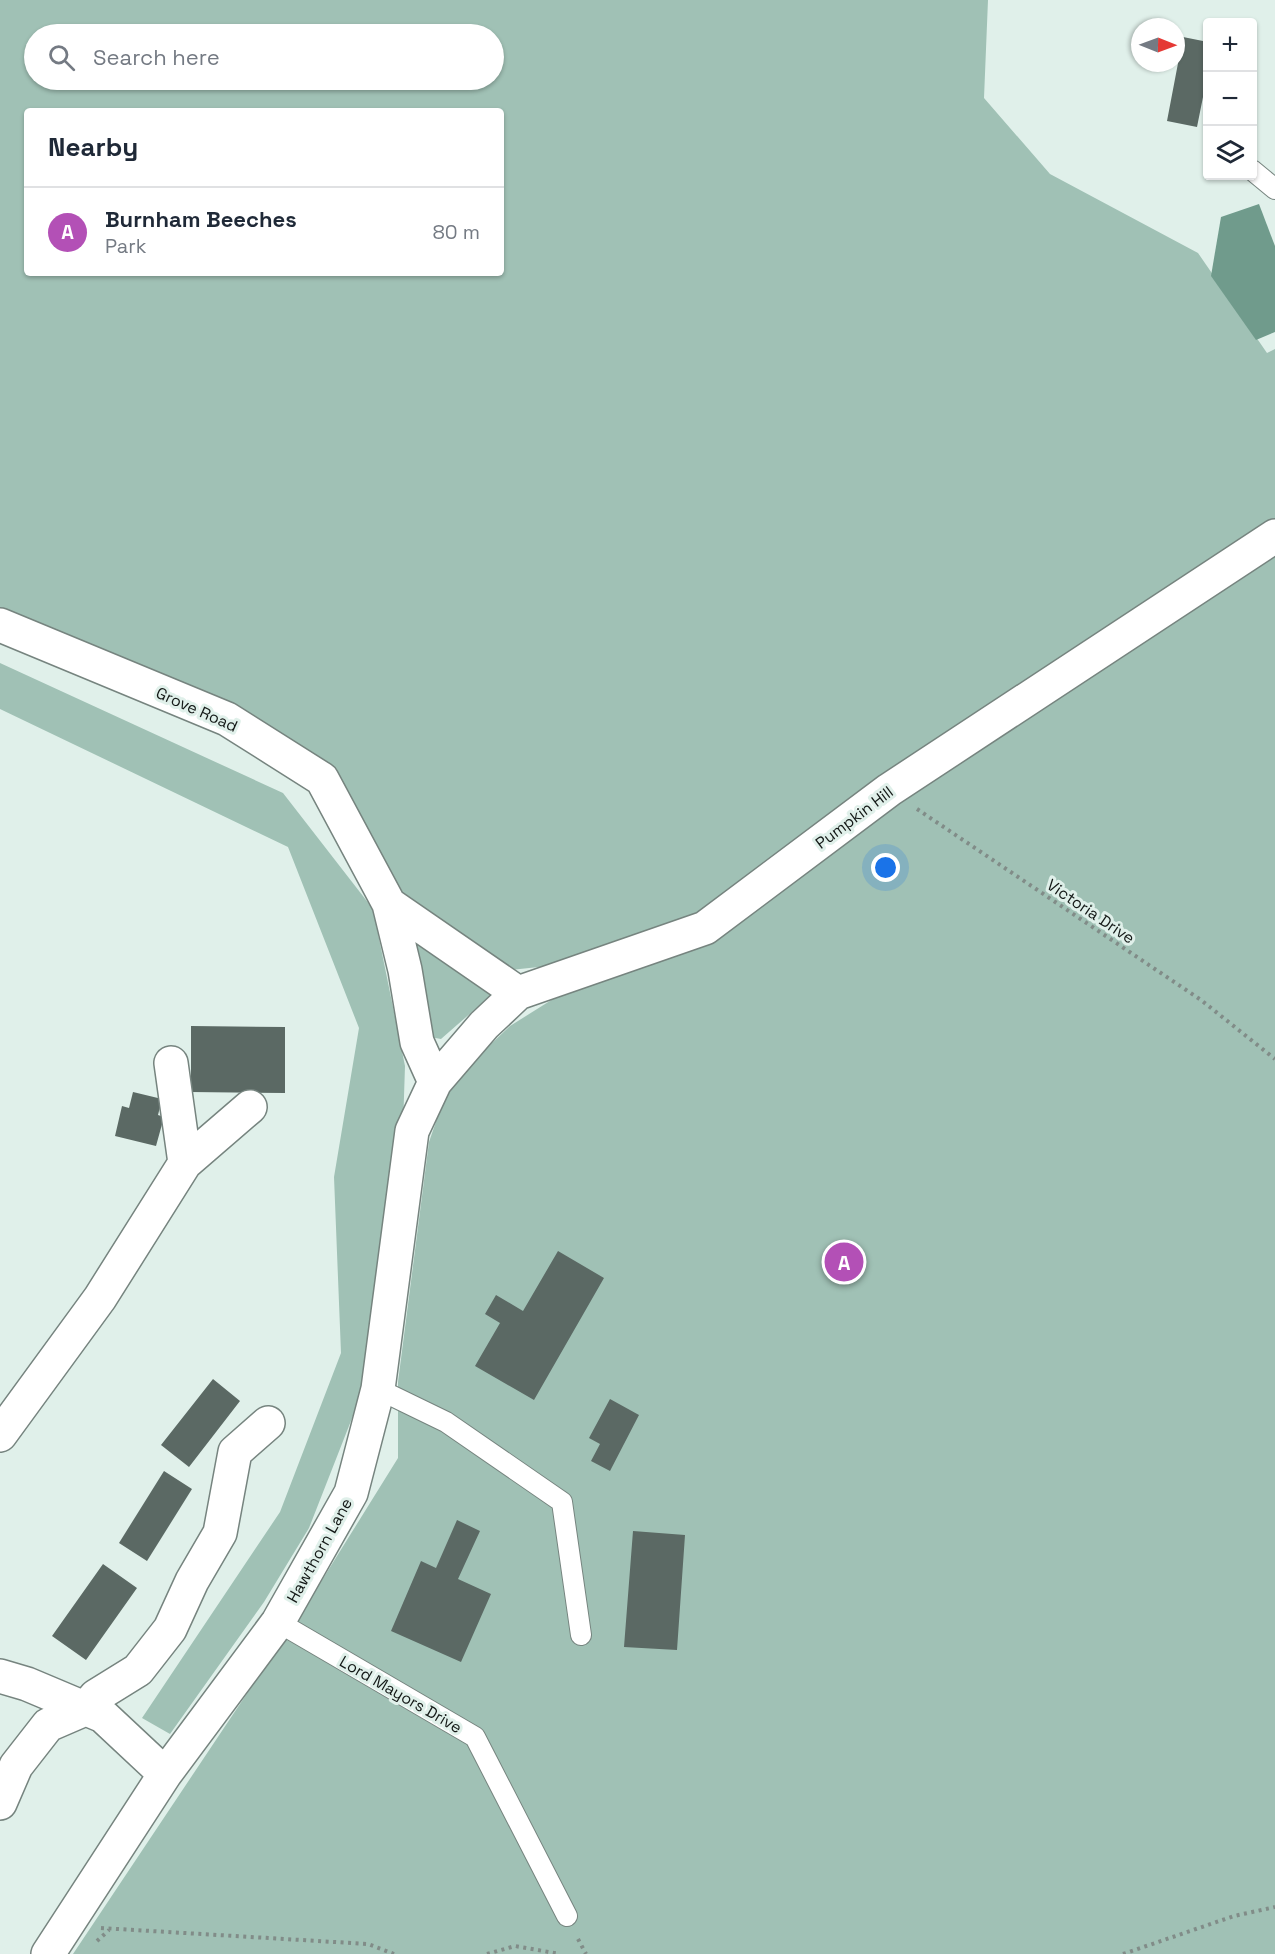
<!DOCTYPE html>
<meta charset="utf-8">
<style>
:root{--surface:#fff;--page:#f2f2f3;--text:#1f2937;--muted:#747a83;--line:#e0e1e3;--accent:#b350b6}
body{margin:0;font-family:"Space Grotesk",sans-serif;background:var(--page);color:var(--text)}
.controls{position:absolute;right:18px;top:18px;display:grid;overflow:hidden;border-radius:6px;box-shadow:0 2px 4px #0004}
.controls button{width:54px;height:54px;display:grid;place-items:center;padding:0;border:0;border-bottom:2px solid var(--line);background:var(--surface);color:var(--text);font:30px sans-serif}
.compass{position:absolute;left:1131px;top:18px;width:54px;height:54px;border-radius:50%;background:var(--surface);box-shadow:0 2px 4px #0004;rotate:91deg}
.you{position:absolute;left:886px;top:868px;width:21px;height:21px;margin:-15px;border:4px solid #fff;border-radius:50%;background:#1a73e8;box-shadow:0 0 0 9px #1a73e833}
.badge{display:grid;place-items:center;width:39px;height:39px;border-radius:50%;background:var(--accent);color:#fff;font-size:20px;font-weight:700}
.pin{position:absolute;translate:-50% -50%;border:3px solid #fff;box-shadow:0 2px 6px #0006}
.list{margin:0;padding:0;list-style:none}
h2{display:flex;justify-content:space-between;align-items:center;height:78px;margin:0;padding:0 24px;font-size:26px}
h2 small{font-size:20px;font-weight:400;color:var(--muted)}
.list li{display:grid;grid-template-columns:39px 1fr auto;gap:18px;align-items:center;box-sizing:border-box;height:90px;padding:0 24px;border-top:2px solid var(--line)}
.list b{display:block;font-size:22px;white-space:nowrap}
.list p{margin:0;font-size:20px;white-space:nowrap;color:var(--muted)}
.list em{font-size:20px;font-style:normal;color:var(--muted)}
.icon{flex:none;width:33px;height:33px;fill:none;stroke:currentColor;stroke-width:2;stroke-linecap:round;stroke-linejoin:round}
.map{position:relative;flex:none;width:1275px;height:1954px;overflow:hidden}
.search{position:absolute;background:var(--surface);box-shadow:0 2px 4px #0004;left:24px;top:24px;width:480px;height:66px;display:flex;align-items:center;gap:15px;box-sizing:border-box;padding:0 21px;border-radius:33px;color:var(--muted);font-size:22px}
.panel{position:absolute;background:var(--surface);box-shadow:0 2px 4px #0004;left:24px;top:108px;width:480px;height:168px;border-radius:6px}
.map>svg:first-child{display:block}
</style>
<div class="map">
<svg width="1275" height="1954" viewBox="0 0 1275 1954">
<rect width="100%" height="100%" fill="#e0f0ea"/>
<path fill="#a0c1b5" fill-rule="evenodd" d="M0,0H988L984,98L1050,174L1198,253L1267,353L1275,349V523L682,923L586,962L501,971L403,902L295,745L0,631ZM34,34H494V80H34ZM27,111H501V273H27Z
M1275,555V1954H73L314,1593L398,1458V1382L429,1142L449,1084L510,1026L561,994L699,945L983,744Z
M0,663L283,793L373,909L405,1066L403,1127L365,1385L309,1528L264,1602L170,1734L142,1718L280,1512L341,1353L334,1177L359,1028L288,847L0,709Z
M408,932L497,990L441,1039L425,1036Z"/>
<path fill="#709b8c" d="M1259,204L1275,246V332L1256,340L1211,276L1221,217Z"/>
<path fill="#5b6964" d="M1183,37L1208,42V72L1197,127L1167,121Z
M191,1026L285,1027V1093L191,1092Z
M133,1092L162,1099L158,1115L164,1117L156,1146L115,1136L122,1106L129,1108Z
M558,1251L604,1278L534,1400L475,1366L500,1323L485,1314L496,1295L523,1311Z
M213,1379L240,1401L189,1467L161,1445Z
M610,1399L639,1415L610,1471L591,1461L600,1444L589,1438Z
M164,1471L192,1489L147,1561L119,1543Z
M457,1520L480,1531L458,1579L491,1594L461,1662L391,1631L421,1561L436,1568Z
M633,1531L685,1535L677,1650L624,1647Z
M103,1564L137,1588L86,1660L52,1636Z"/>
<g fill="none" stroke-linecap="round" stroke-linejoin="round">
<g stroke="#76847f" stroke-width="22">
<path id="lane" d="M1252,170L1275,189
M378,1389L446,1422L562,1502L581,1635
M278,1622L475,1737L567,1916"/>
</g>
<g stroke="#76847f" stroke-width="36">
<path id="street" d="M0,625L227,719L322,779L389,904L405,970L417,1042L435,1082
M389,904L518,993
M171,1063L185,1163L250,1107
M0,1435L100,1298L185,1163
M0,1676L27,1684L103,1716L165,1774
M0,1803L16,1766L48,1725L85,1709L96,1696L138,1670L170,1629L192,1581L220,1533L235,1452L268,1423
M48,1954L165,1774L278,1622L351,1493L378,1389L412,1131L435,1082L484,1025L518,993L705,928L889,790L1275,536"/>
</g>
<path stroke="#818c88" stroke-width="4" stroke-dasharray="3 4.5" stroke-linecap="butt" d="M917,809L1201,1000L1275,1059
M101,1928L368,1944L394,1954
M578,1939L586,1954
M97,1941L109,1930
M487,1954L515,1946L560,1954
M1123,1954L1234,1916L1275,1907"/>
<use href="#lane" stroke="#fff" stroke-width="20"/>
<use href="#street" stroke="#fff" stroke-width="33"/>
</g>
<g text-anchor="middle" stroke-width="6" stroke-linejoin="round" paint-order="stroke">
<g font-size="16" fill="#131816" stroke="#e0f0ea">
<text transform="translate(197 709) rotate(24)" y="6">Grove Road</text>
<text transform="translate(854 817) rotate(-37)" y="6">Pumpkin Hill</text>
<text transform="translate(1091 911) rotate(34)" y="6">Victoria Drive</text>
<text transform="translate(319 1550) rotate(-61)" y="6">Hawthorn Lane</text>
<text transform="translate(401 1694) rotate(30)" y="6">Lord Mayors Drive</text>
</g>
</g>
</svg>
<div class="controls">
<button>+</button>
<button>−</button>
<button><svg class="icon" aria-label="layers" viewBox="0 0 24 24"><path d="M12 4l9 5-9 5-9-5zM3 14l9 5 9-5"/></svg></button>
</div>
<svg class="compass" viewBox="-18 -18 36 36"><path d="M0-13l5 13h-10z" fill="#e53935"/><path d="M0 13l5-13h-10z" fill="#747a83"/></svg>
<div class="you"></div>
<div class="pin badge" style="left:844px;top:1262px">A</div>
<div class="search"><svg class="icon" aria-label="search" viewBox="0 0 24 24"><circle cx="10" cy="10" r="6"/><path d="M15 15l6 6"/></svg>Search here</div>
<section class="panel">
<h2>Nearby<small></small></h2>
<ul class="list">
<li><span class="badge">A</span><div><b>Burnham Beeches</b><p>Park</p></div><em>80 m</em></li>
</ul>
</section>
</div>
